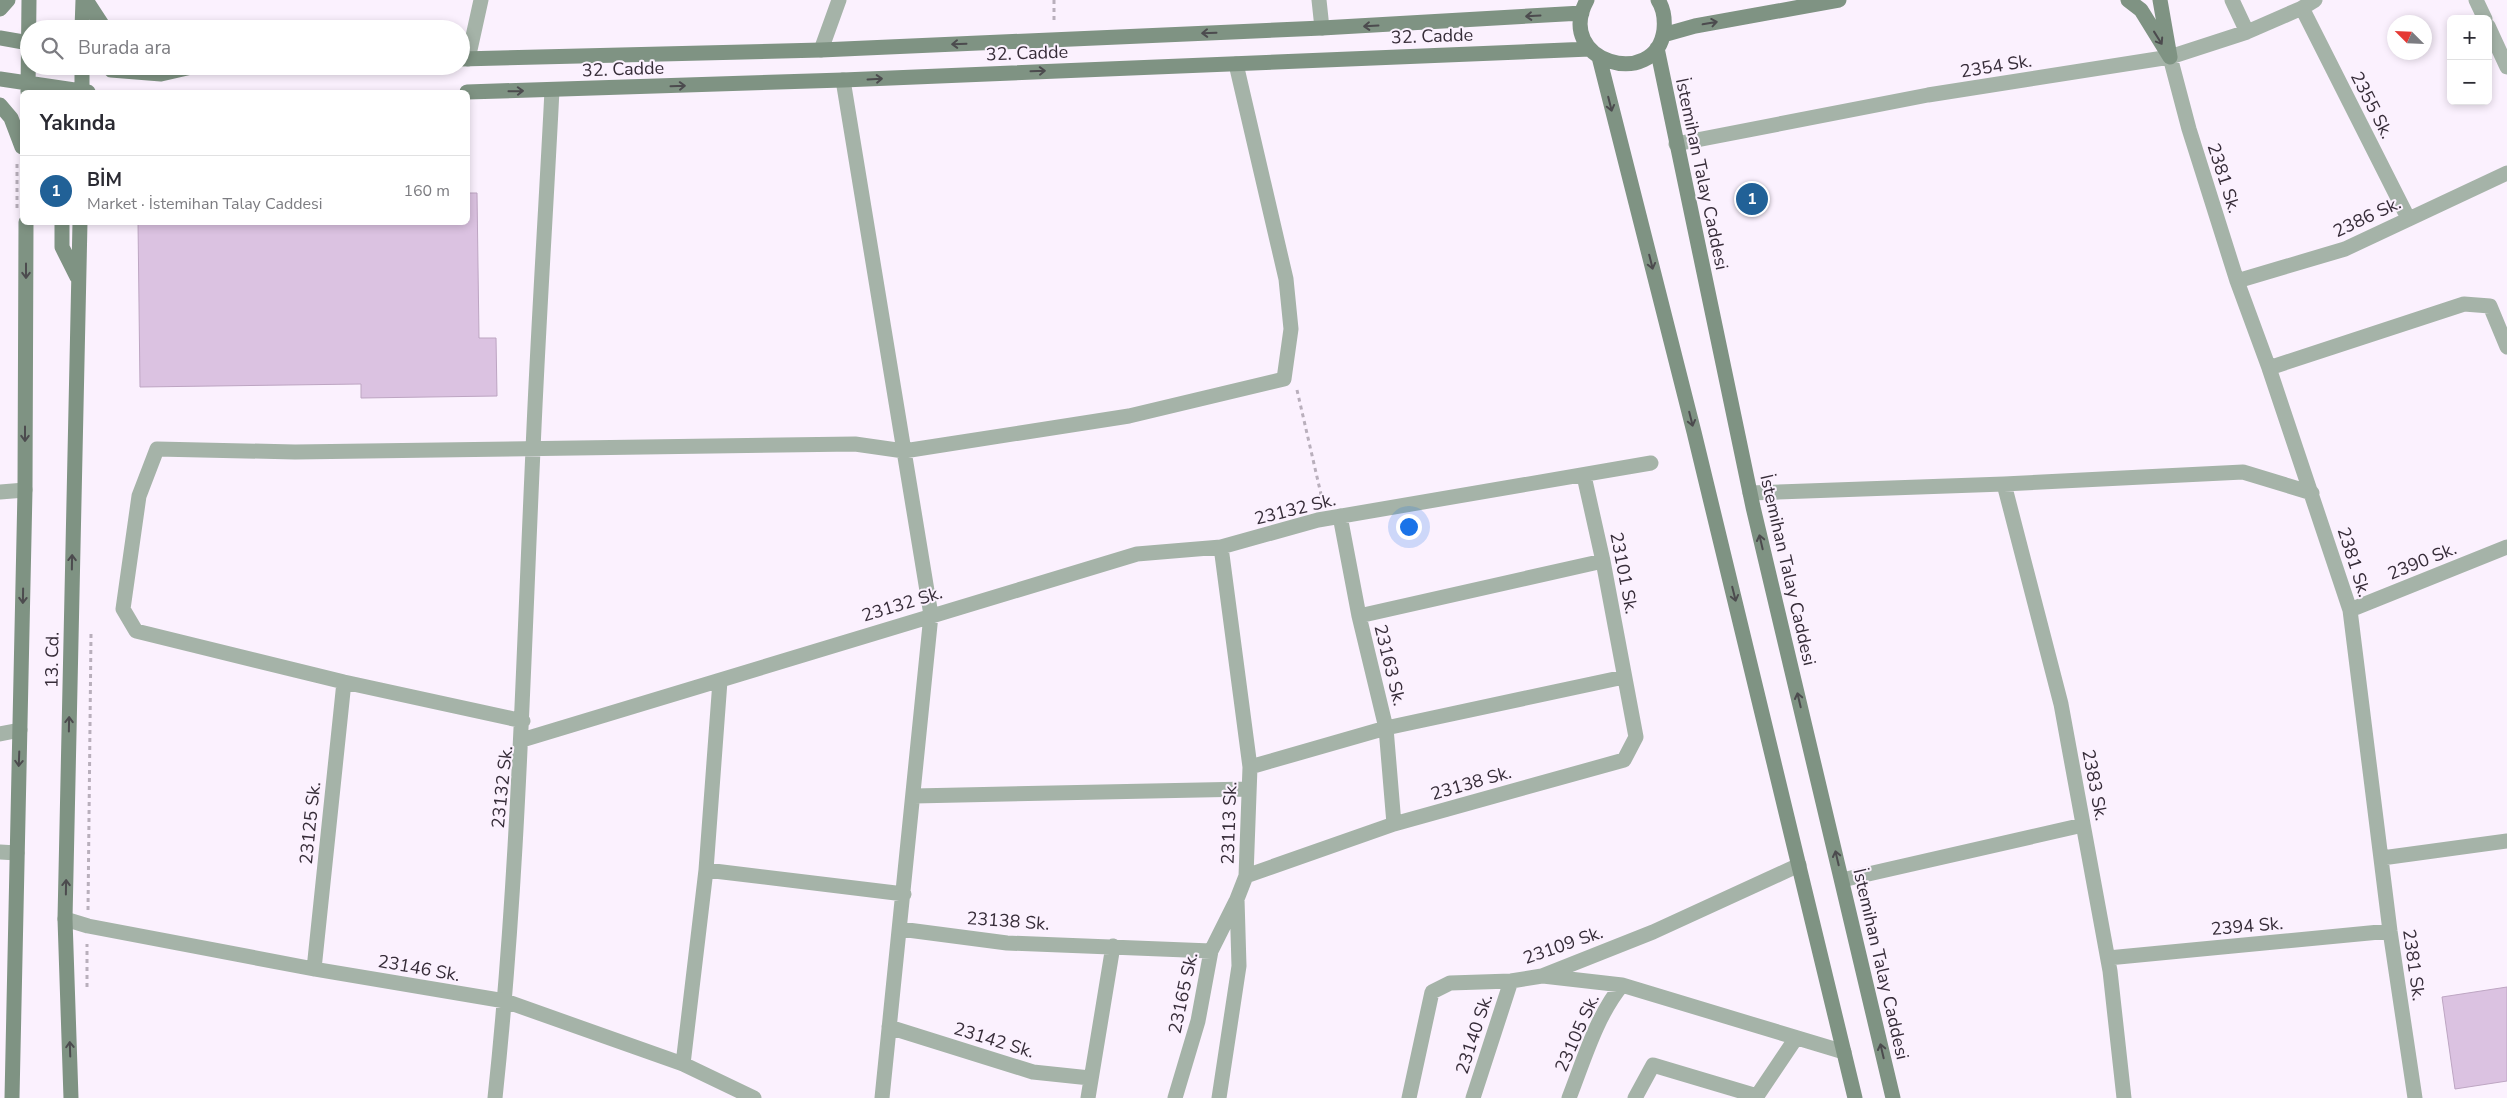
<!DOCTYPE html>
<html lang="tr">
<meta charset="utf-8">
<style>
:root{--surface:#fff;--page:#f2f2f3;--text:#2b2b33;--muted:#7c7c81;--line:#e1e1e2;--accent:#216197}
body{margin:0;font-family:"Nunito Sans",sans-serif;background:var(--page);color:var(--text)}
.controls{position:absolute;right:15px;top:15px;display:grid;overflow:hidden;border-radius:8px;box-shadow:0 2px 8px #0003}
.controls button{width:45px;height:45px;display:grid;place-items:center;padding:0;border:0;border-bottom:1px solid var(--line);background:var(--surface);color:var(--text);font:25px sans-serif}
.compass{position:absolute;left:2387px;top:15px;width:45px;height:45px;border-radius:50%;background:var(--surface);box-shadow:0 2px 8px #0003;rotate:294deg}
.you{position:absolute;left:1408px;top:526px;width:18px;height:18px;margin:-12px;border:4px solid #fff;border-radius:50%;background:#1a73e8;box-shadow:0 0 0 8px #1a73e833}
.badge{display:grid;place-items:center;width:32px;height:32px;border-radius:50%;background:var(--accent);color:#fff;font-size:16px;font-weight:700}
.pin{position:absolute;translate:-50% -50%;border:2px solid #fff;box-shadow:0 1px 5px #0006}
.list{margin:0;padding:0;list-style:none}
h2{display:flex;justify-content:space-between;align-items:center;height:65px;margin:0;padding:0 20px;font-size:21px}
h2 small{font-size:16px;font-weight:400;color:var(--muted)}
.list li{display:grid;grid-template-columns:32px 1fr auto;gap:15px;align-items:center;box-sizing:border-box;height:70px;padding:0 20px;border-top:1px solid var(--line)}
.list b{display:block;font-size:19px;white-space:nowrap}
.list p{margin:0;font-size:16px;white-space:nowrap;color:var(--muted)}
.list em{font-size:16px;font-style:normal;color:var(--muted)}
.icon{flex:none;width:28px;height:28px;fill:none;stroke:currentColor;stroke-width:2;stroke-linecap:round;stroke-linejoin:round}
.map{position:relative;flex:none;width:2507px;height:1098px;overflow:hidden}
.search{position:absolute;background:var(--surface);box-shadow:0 2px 8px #0003;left:20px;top:20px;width:450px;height:55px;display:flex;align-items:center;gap:12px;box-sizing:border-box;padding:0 18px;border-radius:28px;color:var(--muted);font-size:19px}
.panel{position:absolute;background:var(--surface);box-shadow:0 2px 8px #0003;left:20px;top:90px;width:450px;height:135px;border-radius:8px}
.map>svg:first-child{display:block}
</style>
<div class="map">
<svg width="2507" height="1098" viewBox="0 0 2507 1098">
<rect width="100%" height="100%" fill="#fbf1fe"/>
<path fill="#dbc2e1" stroke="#bda5c2" d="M468,193H477L479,338H496L497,396L361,398V384L140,387L138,222H468Z
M2507,987V1081L2455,1089L2442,997Z"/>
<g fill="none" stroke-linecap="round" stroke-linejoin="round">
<path stroke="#b9afbc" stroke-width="3" stroke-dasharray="4 4" stroke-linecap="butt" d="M1054,0V24
M17,208V161
M1297,390L1323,503
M88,910L91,634
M87,987V944"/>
<path stroke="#a5b3a8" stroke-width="15" d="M1319,0L1322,28
M2232,0L2247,32
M2476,0L2485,19
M2302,8L2408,218
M2488,26L2507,67
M821,50L839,0
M2170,57L2189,129L2237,281L2269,368L2350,610L2390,931L2415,1098
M468,59L481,0
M843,80L931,615L882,1098
M1676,144L1928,95L2170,57L2247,32L2302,8L2315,0
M2237,281L2345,249L2507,173
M2269,368L2464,304L2490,306L2507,347
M2004,484L2061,704L2110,971L2124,1098
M0,492L25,490
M1750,493L2004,484L2243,472L2312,493
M1340,516L1359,616L1386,728L1394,824
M2350,610L2507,547
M1359,616L1603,561
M523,721L344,682L136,631L123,609L139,496L157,449L295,452L855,444L904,451L1129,416L1284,379L1291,329L1286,279L1236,64
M0,734L20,730
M522,740L1137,554L1221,547L1318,520L1651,463
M1250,767L1386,728L1624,677
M914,796L1249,789
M0,852L17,853
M2382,858L2507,841
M706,870L904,894
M1246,876L1394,824L1624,760L1636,737L1603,561L1584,476
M1842,880L2083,825
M65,919L88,926L314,969L505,1001L683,1064L754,1098
M900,929L1007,943L1211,951
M2108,958L2390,931
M314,969L344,682
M1543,976L1622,985L1844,1052
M889,1027L1033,1072L1090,1078
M683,1064L706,870L720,681
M495,1098C518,883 523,666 533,450C538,330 546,210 552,90
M1088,1098L1113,946
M1175,1098L1198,1021L1211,951L1236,901
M1219,1098L1239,966L1237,899L1246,876L1250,767L1221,547
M1409,1098L1432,992L1450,983L1511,981L1542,976L1653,932L1799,865
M1473,1098L1511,981
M1569,1098C1584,1060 1596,1017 1622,985
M1635,1098L1653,1065L1757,1096L1796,1038"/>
<path stroke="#7f9383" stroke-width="15" d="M86,0L105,29
M1587,0C1553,62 1656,91 1664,30C1665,19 1664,9 1658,0
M2128,0L2141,10L2170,57L2160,0
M0,9L8,0
M82,29L83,0
M1663,35L1695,26L1839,0
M0,38L29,43
M1657,48L1753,507L1893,1098
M1599,57L1694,432L1855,1098
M461,59L821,50L1322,28L1582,13
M82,66V92
M108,66L111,70L161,74L196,66
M0,79L88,92
M28,92L29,0
M467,92L843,80L1590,49
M0,105L11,118L22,147
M62,222V247L77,277
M12,1098L25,490L26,222
M71,1098L65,919L80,222"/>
</g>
<defs><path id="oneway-shaft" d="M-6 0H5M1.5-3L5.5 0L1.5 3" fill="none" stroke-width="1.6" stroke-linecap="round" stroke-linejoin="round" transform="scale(1.25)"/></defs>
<g stroke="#4c4b4e">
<use href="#oneway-shaft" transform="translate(1533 16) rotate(177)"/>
<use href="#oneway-shaft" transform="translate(1710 23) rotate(-10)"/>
<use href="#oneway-shaft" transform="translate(1371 26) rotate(177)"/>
<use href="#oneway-shaft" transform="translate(1209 33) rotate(178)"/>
<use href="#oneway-shaft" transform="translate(2158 38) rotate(58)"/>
<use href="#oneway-shaft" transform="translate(959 44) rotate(178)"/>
<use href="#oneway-shaft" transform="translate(1038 71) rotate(-2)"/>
<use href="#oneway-shaft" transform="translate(875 79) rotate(-3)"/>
<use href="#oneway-shaft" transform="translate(678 86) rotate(-2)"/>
<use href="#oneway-shaft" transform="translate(516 91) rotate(-1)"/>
<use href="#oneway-shaft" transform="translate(1610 104) rotate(76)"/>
<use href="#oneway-shaft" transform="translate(1651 262) rotate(76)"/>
<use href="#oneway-shaft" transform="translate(26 271) rotate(90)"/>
<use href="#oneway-shaft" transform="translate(1691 419) rotate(76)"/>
<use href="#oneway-shaft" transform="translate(25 434) rotate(90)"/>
<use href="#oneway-shaft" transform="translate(1761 542) rotate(-103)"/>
<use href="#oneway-shaft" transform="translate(72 562) rotate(-89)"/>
<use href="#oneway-shaft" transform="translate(1734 594) rotate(76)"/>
<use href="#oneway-shaft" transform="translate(23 596) rotate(91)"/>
<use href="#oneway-shaft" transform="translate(1799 700) rotate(-103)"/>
<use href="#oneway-shaft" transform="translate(69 724) rotate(-89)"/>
<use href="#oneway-shaft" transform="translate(19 759) rotate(92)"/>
<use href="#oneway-shaft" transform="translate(1837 858) rotate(-103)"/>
<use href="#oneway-shaft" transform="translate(66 887) rotate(-89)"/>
<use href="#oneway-shaft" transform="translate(70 1049) rotate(-92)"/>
<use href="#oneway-shaft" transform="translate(1882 1051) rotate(-103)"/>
</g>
<g text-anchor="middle" stroke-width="4" stroke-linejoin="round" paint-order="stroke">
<g font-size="18" fill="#362c38" stroke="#fbf1fe">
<text transform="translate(1432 36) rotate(-2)" y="6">32. Cadde</text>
<text transform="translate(1027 53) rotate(-2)" y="6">32. Cadde</text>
<text transform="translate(1996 66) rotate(-9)" y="6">2354 Sk.</text>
<text transform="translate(623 69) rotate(-2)" y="6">32. Cadde</text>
<text transform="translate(2372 105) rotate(63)" y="6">2355 Sk.</text>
<text transform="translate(1702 174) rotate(78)" y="6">İstemihan Talay Caddesi</text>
<text transform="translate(2224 178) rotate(72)" y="6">2381 Sk.</text>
<text transform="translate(2367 217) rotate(-25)" y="6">2386 Sk.</text>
<text transform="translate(1295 509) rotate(-14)" y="6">23132 Sk.</text>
<text transform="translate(2422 561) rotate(-22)" y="6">2390 Sk.</text>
<text transform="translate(2354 562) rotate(72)" y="6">2381 Sk.</text>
<text transform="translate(1788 570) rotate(77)" y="6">İstemihan Talay Caddesi</text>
<text transform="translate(1624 573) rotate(79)" y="6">23101 Sk.</text>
<text transform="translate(902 604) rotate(-17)" y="6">23132 Sk.</text>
<text transform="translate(52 660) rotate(-89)" y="6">13. Cd.</text>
<text transform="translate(1390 665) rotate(76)" y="6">23163 Sk.</text>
<text transform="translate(1471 783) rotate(-16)" y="6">23138 Sk.</text>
<text transform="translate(2095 785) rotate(79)" y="6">2383 Sk.</text>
<text transform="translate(502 787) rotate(-84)" y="6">23132 Sk.</text>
<text transform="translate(310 823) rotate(-84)" y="6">23125 Sk.</text>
<text transform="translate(1229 823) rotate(-88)" y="6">23113 Sk.</text>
<text transform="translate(1008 921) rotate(4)" y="6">23138 Sk.</text>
<text transform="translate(2247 926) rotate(-5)" y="6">2394 Sk.</text>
<text transform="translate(1563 945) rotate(-19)" y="6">23109 Sk.</text>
<text transform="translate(1881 964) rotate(77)" y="6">İstemihan Talay Caddesi</text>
<text transform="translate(2414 965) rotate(82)" y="6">2381 Sk.</text>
<text transform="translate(419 968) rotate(10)" y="6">23146 Sk.</text>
<text transform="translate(1183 993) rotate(-78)" y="6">23165 Sk.</text>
<text transform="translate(1577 1033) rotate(-66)" y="6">23105 Sk.</text>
<text transform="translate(1474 1034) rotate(-72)" y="6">23140 Sk.</text>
<text transform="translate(994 1040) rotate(17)" y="6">23142 Sk.</text>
</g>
</g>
</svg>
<div class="controls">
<button>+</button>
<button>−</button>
</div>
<svg class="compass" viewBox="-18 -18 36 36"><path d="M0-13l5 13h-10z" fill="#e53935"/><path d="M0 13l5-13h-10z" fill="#7c7c81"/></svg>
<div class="you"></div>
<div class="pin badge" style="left:1752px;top:199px">1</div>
<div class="search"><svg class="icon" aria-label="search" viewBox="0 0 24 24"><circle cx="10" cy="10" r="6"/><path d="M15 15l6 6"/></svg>Burada ara</div>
<section class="panel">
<h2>Yakında<small></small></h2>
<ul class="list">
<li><span class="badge">1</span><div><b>BİM</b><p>Market · İstemihan Talay Caddesi</p></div><em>160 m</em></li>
</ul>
</section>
</div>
